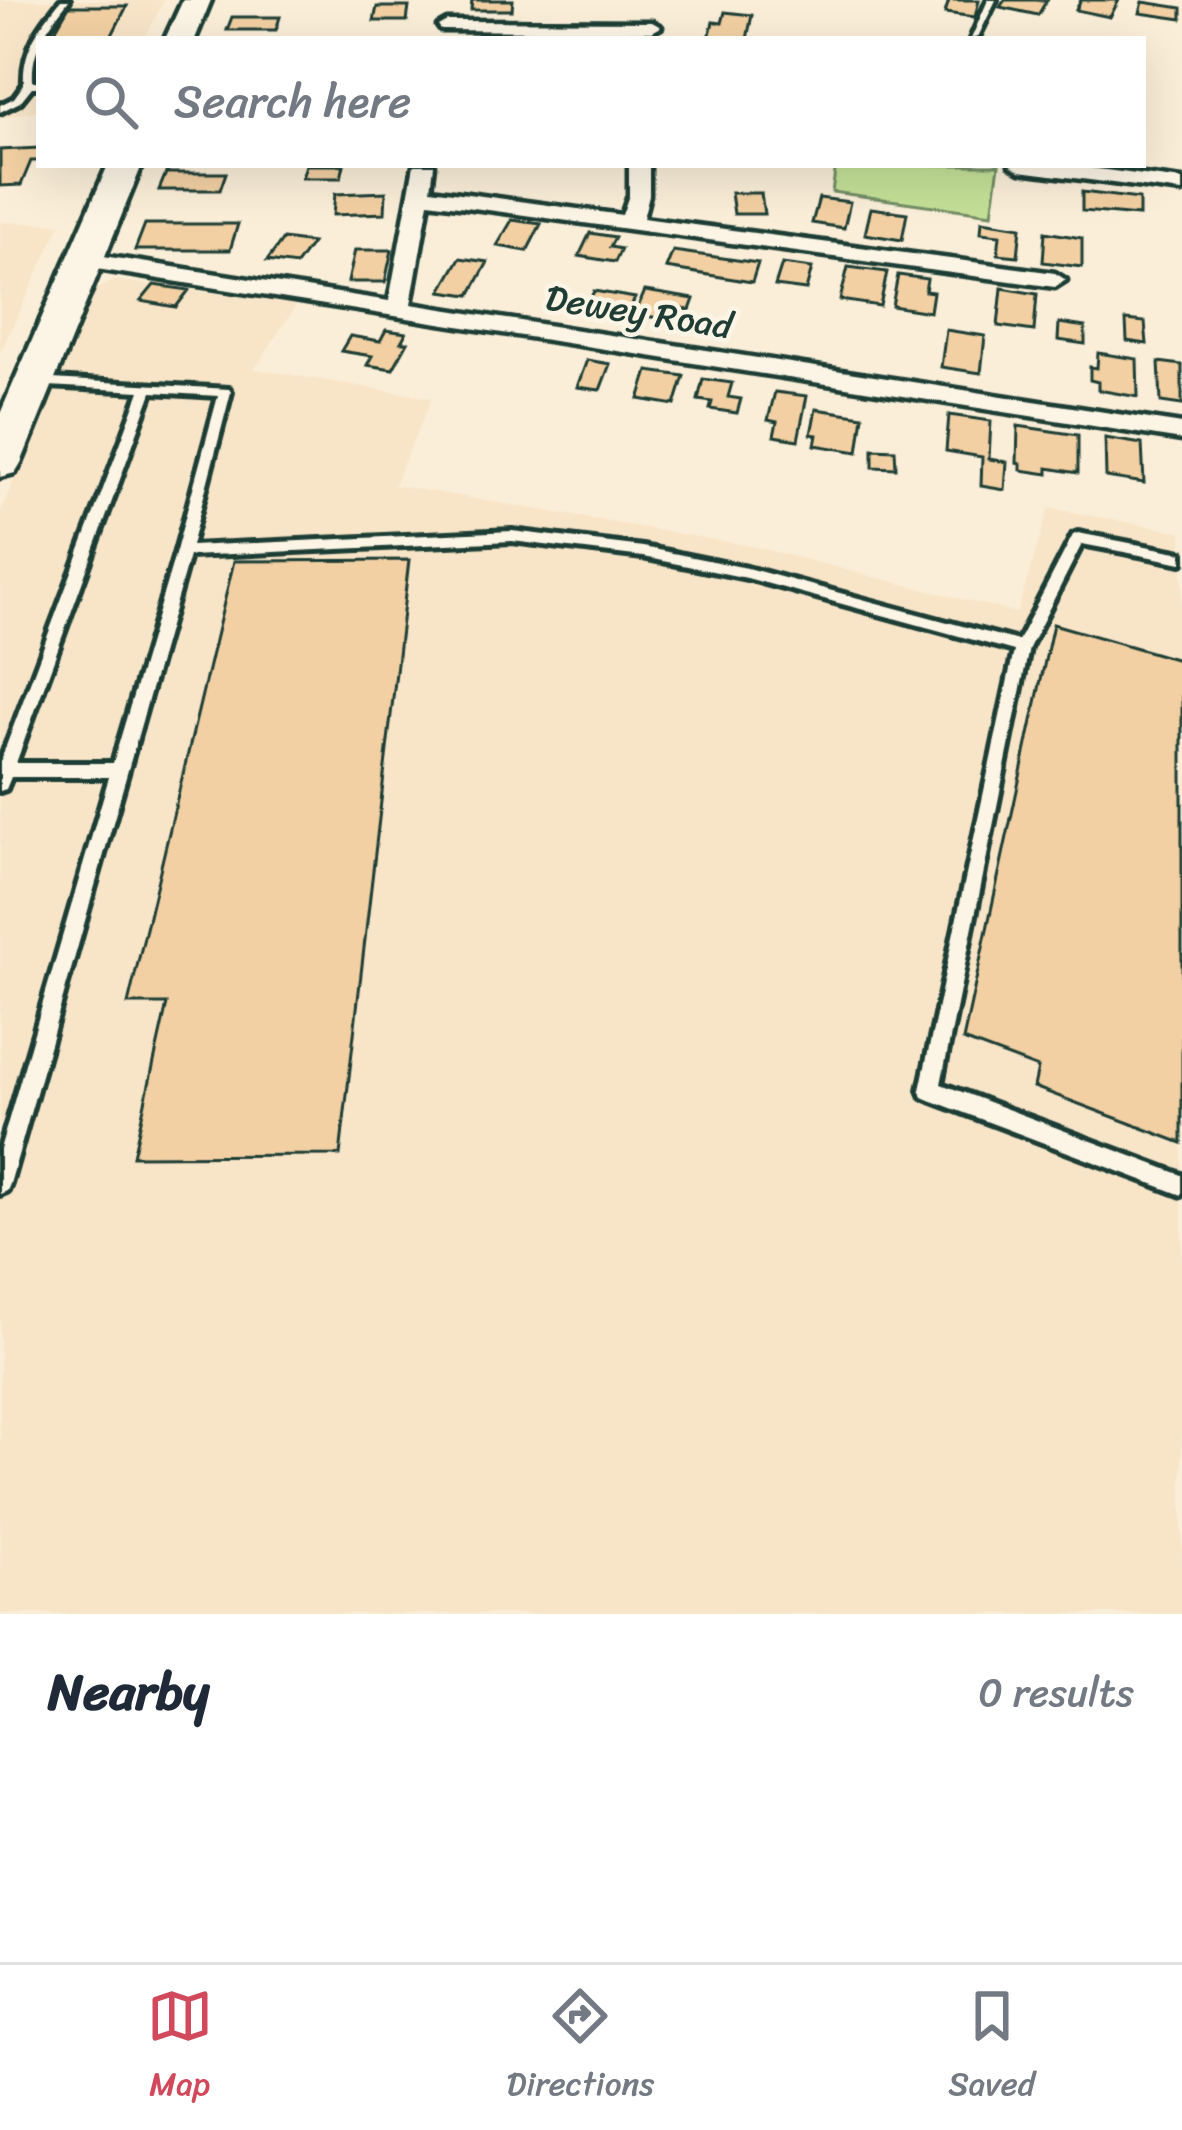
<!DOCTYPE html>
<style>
:root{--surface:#fff;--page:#f2f2f3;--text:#1f2937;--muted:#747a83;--line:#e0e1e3;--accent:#d1495b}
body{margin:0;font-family:Sriracha,sans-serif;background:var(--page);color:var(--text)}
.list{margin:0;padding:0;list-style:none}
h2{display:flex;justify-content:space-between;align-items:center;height:156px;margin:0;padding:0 48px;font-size:51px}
h2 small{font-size:39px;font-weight:400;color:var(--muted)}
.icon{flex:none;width:66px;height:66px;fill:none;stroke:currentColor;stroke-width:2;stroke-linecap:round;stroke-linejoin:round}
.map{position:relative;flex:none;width:1182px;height:1614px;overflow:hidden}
.search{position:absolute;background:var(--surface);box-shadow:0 12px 48px #0002;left:36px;right:36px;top:36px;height:132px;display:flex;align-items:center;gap:30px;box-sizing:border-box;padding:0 42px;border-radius:0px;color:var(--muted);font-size:45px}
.sheet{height:348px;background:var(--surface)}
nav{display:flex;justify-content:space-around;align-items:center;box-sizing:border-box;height:168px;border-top:3px solid var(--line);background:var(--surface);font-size:33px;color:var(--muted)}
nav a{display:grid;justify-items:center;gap:6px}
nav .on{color:var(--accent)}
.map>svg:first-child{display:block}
</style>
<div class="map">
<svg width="1182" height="1614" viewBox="0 0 1182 1614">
<rect width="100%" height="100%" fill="#faeed8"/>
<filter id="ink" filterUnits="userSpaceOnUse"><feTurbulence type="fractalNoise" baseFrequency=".00833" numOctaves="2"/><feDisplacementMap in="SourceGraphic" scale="24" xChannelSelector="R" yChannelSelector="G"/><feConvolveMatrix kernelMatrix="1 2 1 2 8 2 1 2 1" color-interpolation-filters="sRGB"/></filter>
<g filter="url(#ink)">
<path fill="#f8e5c8" d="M0,0H164L145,39H39V110L0,118Z
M0,222L61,224L0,353Z
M116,280L297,304L255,369L432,398L394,485L756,547L1017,613L1049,508L1182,532V1614H0V513L95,290Z"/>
<path fill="#c4e097" stroke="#728e66" stroke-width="3" d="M836,165H999L992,214L832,192Z"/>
<path fill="#f2d0a3" stroke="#1f3d34" stroke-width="3" d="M472,0H513L512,10H471Z
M949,0H979L975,17L945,13Z
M1005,0H1047L1038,15L1000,7Z
M1081,0H1119L1110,17L1076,10Z
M1143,2L1182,8V19L1140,13Z
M69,6H127L110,39H50Z
M377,7H409L407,21H374Z
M725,12L752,15L747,39L709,38L713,22L722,23Z
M232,17H280L276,30H227Z
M39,148V161H31L21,185L0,186V150Z
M306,165H344L341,178H302Z
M166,173H226L220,190H159Z
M386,192L385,213L333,215L335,194Z
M1082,192L1139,199V216L1082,211Z
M731,193H761L764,214H734Z
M819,198L850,202L844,228L812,223Z
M871,208L907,213L902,240L865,234Z
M512,220L541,224L527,251L497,246Z
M982,221L1021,227L1018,256L998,254L1000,235L981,233Z
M145,224H238L230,250H135Z
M1045,232L1082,238V267L1043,262Z
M590,233L615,237L610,247L621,249L615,262L579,256Z
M283,239L312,243L296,265L267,261Z
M355,250H392L385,282H348Z
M673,251L758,263L752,282L666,268Z
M460,258L488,262L470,295L441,291Z
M782,264L812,268L806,290L775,286Z
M848,267L887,272L880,306L840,300Z
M898,275L927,279L925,291L933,292L930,312L892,306Z
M154,285L189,290L176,307L141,301Z
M1002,288L1037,294L1034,331L998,326Z
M594,291L635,298L625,320L584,313Z
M645,291L694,299L690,310L679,308L675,321L635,314Z
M1126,320L1145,322L1147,344L1127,341Z
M1059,323L1085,327V344L1058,340Z
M386,330L406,333L401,342H408L393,369L367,365L372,356L341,351L350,336L380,341Z
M946,330L985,336L981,373L941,367Z
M1098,353L1137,359L1138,397L1098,390V382L1090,380V367L1097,368Z
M587,360L610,364L600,390L577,387Z
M1159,362L1182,365V405L1161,402Z
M648,371L684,376L675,405L639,399Z
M703,379L732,383L728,397L741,399L737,413L710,409L712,402L698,400Z
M775,392L807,396L798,440L774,436L777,422L768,420Z
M816,409L863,416L858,452L815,445L817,435L811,434Z
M949,415L991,421L989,459L1007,462L1005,490L981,486L982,457L946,451Z
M1018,426L1078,435V473L1048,468V474L1021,470V464L1017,463Z
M1105,438L1142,444L1144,483L1106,477Z
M873,449L895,450L896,468L873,467Z
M409,560L340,1155L133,1156L167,1004H128L234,561Z
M1053,624L1182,661V1143L1034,1087L1038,1068L963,1040Z"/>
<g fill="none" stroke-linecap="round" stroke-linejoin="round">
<g stroke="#1f3d34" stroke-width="10">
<path id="lane" d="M61,0H69C49,27 31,46 33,81H39V87H32L20,102L0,112V105L14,98L24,84C22,49 40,26 61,0Z
M988,0H996L978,37L971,39Z
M34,378L229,389L231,392L191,546L512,531L643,547L747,568L1018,641L1073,535L1078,533L1182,553V563L1082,544L1029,648L941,1084L1182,1175V1195L930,1100L923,1097L920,1090L1014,651L747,578L643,557L512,541L189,556L10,1184L7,1191L0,1194V1149L109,777H11L6,789L0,791V762L140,391L30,385V379ZM152,392L218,396L176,551L113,763H16Z"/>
</g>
<g stroke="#1f3d34" stroke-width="9">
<path id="street" d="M447,21L652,22L661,27L652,32L441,30L438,26Z
M414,165H434L431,189L622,215L629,195V165H649V195L643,218L1055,273L1066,280L1055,287L429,202L411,304L1182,424V440L84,267L73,260L84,253L389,301Z
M1010,165H1067L1182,180V192L1020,171Z"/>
</g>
<g stroke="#1f3d34" stroke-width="9">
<path id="primary" d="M183,0H211L195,39H165Z
M108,165H142L21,463L15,473L0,477V414Z"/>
</g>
<use href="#lane" fill="#fcf5e5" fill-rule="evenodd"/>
<use href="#street" fill="#fcf5e5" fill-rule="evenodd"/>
<use href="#primary" fill="#fcf5e5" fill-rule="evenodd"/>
</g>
</g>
<g text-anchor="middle" stroke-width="9" stroke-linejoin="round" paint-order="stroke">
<g font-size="36" fill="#1f3d34" stroke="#fcf5e5">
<text transform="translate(639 311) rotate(9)" y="13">Dewey Road</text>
</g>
</g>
</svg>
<div class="search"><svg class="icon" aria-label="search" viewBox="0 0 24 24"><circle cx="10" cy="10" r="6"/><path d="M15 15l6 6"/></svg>Search here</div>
</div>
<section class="sheet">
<h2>Nearby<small>0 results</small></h2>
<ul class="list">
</ul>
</section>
<nav>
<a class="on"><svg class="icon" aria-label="map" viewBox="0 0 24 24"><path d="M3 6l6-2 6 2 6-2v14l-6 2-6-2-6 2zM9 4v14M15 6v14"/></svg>Map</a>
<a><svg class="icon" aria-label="directions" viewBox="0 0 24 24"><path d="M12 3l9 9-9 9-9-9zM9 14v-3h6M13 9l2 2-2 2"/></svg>Directions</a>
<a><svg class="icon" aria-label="saved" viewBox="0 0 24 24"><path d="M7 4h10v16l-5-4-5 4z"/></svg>Saved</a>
</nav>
